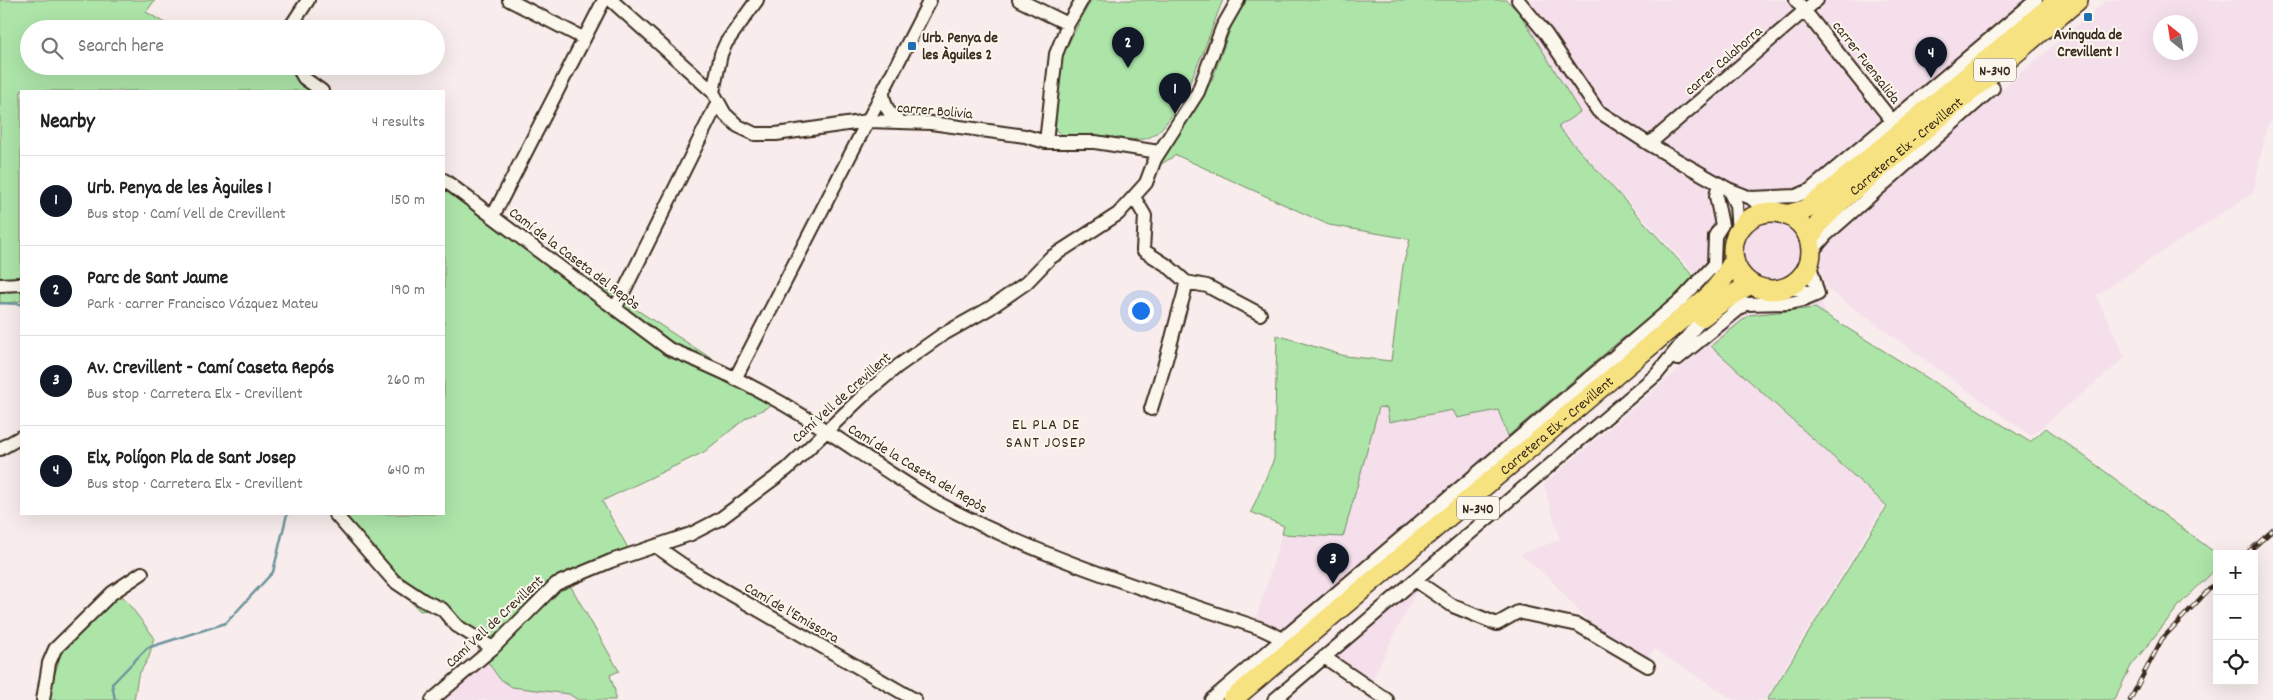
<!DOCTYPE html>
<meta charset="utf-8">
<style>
:root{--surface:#fff;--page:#f2f2f2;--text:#222;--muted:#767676;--line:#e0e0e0;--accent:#111827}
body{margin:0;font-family:Dekko,sans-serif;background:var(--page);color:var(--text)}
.controls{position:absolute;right:15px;bottom:15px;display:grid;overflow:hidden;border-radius:0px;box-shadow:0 5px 20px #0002}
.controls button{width:45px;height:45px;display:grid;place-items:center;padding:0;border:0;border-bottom:1px solid var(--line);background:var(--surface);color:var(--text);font:25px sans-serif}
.compass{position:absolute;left:2153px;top:15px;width:45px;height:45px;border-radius:50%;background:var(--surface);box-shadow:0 5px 20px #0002;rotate:330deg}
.you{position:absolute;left:1140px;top:310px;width:18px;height:18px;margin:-12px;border:4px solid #fff;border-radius:50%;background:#1a73e8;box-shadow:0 0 0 8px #1a73e833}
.badge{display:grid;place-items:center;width:32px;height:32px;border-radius:50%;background:var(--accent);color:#fff;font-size:16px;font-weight:700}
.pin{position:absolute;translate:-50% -41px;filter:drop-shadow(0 1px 2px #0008)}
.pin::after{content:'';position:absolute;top:26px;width:18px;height:15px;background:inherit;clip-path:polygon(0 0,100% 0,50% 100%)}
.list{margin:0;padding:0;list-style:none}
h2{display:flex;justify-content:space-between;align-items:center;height:65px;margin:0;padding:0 20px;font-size:21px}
h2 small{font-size:16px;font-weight:400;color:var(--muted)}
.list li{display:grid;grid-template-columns:32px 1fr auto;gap:15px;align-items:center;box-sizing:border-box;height:90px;padding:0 20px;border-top:1px solid var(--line)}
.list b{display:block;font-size:19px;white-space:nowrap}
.list p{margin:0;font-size:16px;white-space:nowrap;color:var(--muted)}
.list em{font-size:16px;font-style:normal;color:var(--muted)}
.icon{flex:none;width:28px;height:28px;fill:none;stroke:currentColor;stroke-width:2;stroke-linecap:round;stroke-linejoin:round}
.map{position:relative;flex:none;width:2273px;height:700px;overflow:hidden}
.search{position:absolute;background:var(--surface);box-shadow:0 5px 20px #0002;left:20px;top:20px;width:425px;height:55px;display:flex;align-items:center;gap:12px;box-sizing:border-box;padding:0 18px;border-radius:28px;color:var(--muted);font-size:19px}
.panel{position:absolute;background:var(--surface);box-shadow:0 5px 20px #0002;left:20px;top:90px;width:425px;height:425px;border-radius:0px}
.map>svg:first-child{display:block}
</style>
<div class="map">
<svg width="2273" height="700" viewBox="0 0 2273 700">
<rect width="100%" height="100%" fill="#f8ecec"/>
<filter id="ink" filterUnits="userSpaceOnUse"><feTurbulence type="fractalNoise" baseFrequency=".02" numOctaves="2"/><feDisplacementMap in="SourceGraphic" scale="10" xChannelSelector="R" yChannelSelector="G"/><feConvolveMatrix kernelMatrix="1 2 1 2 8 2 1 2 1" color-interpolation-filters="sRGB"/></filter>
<g filter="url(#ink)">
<path fill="#f4dfeb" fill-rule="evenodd" d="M1506,0H2036L1795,203L1827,321L1953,420L1883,507L1765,700H1734L1654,649L1646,662L1588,621L1550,579L1520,554L1560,540L1544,484L1738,319L1558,127L1580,111L1519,12Z
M2107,0H2273V121L2267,125L2253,193L2096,295L2125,358L2031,436L1826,288L1820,264V249L1886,188ZM2160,22H2190V52H2160Z
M1379,407L1387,408L1390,422L1454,410L1457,418L1498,410L1508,441L1271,639L1254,626L1282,534L1343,536Z
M1418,587L1370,684L1334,656Z
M487,661L499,678L512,687L569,694L579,700H441Z"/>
<path fill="#ade5a9" stroke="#748864" d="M0,0H155L146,12L175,29H29V66H271L304,78L322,91H21V301L0,304Z
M1091,0H1223C1210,30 1178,134 1144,139C1129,141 1114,136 1099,136C1087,136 1062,140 1055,129L1062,56Z
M1244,0H1506L1519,12L1580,112L1558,127L1702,286L1623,338L1508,436L1498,410L1457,418L1453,410L1389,422L1387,408L1379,407L1343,537L1282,534L1284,526L1251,512L1274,459L1277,335L1345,356L1391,361L1403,266L1410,239L1329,225L1176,155L1158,166L1171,139L1193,114L1212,80L1236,13Z
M444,180L493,216L778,402L746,418L704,452L602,501L634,559L570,585L619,671L610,675L615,691V700H578L569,694L512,687L499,678L487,661L482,650L434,609L420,611L359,551L327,514H444Z
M1815,308L2030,442L2046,428L2217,554V568L2182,602L2131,666L2114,700H1767L1887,506L1711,346L1749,315Z
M121,594L154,637L149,657L138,676L134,700H47L62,650Z"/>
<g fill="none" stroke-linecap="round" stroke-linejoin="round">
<path stroke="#6d949b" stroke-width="2.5" d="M0,303L21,304
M115,700L112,684L147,648L226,623L273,572L287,514"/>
<g stroke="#3b2a1e" stroke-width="16">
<path id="minor" d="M509,0L583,38
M611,0L713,92L725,114L738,126L755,134H776L868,121L931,123L1025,136L1046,142H1095L1159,152
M1019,0L1068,24
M1518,0L1546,34L1598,111L1649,144L1728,189L1751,198L1768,212
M1796,0L1893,122
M289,29L308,0
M297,66L304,78L322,91
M713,92L721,54L726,43L757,0
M883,94C885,108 889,114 901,122
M1046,142L1056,54L1068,24L1082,0
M1649,144L1817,0
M444,180L669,349C717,368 764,391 808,419C851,446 893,477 938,503C1040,558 1153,592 1262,629L1283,639
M1728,189L1736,205L1738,232
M1134,197L1145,216L1143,250L1168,266L1186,282C1185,295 1181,303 1178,315C1170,347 1161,378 1151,409
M1751,198L1796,196L1810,190L2036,0
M493,216L604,0
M1810,254L1826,235L1993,88
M1809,262L1818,294
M1186,282L1207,286L1260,314
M0,285L21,284
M1785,287L1818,294
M615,309L718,102
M1677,359L1745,304L1790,303L1804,300L1818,294
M735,379L930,0
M0,449L21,437
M335,514L394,581L424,601L442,609L457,626L493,648
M657,547L696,574L915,700
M1415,580L1453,606L1497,624L1518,612L1578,625L1648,666
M1324,657L1387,700
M43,700L49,663L55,649L112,593L142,573
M432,700L493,648L556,584L611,561L691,534L720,519L787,469L866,393L898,366L942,335L990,308L1026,283L1050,258L1118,214L1146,183L1155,159L1198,92L1222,28L1238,0
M1211,700L1683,298L1714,265L1715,236L1722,225L1716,196L1719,184
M1274,700L1656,375L1705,315"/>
</g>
<g stroke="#3b2a1e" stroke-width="22">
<g id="highway">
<circle cx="1772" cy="251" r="39"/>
<path d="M1786,215L1805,210L1829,192L2058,0"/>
<path id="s1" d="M1809,239L1820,222L1842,200L2078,0"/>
<path d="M1702,317L1719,304L1750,284"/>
<path id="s2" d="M1232,700L1710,295L1723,279L1734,260"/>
</g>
</g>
<use href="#minor" stroke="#fbf7ec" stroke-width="12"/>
<use href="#highway" stroke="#f7e281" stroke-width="19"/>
<g stroke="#3b2a1e" stroke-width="4.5">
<path id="rail" d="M2246,554L2273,530
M2130,700L2162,639L2217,581"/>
</g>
<use href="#rail" stroke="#fbf7ec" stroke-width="2.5" stroke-dasharray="8" stroke-linecap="butt"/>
</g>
</g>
<g fill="#1f6fb2" stroke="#fbf7ec" stroke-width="2">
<rect x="2083" y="12" width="10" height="10" rx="2.5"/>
<rect x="907" y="41" width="10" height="10" rx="2.5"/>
</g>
<g text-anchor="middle" stroke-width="4" stroke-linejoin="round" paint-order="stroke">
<g fill="#fbf7ec" stroke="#75685c" stroke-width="1">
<rect x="1974" y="58.5" width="42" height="23" rx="4"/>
<rect x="1457" y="496.5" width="42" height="23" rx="4"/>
</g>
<g font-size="14" font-weight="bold" fill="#3b2a1e">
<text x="1995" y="75">N-340</text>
<text x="1478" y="513">N-340</text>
</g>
<g font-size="15" font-weight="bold" fill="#3b2a1e" stroke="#fbf7ec">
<text x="2088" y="39">Avinguda de<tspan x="2088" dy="17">Crevillent 1</tspan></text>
<text x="922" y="42" text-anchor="start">Urb. Penya de<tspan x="922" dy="17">les Àguiles 2</tspan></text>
</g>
<g font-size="15" fill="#3b2a1e" stroke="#fbf7ec">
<text transform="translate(1723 60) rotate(-41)" y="5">carrer Calahorra</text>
<text transform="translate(1867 62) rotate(52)" y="5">carrer Fuensalida</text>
<text transform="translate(935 110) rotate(5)" y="5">carrer Bolivia</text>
<text dy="5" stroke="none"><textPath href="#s1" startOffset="135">Carretera Elx - Crevillent</textPath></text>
<text transform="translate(575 258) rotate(37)" y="5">Camí de la Caseta del Repòs</text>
<text transform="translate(841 397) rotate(-42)" y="5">Camí Vell de Crevillent</text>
<text dy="5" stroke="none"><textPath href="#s2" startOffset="425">Carretera Elx - Crevillent</textPath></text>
<text transform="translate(918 468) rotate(31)" y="5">Camí de la Caseta del Repòs</text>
<text transform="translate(792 612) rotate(30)" y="5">Camí de l'Emissora</text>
<text transform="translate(494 621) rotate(-43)" y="5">Camí Vell de Crevillent</text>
</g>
<g font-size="16" letter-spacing="1" fill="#3b2a1e" stroke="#fbf7ec">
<text x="1046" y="429">EL PLA DE<tspan x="1046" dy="18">SANT JOSEP</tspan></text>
</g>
</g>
</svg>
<div class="controls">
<button>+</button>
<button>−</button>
<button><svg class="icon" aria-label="locate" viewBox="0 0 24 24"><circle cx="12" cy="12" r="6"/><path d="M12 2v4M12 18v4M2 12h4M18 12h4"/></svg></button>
</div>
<svg class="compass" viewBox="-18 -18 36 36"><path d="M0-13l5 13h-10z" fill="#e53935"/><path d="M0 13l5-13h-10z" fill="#767676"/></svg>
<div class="you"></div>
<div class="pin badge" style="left:1175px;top:114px">1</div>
<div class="pin badge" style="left:1128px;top:68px">2</div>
<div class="pin badge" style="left:1333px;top:584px">3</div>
<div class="pin badge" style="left:1931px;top:78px">4</div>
<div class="search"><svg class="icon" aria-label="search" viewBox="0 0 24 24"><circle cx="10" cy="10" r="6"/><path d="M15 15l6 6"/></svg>Search here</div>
<section class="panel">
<h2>Nearby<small>4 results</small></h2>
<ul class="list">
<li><span class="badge">1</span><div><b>Urb. Penya de les Àguiles 1</b><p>Bus stop · Camí Vell de Crevillent</p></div><em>150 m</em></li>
<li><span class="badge">2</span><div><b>Parc de Sant Jaume</b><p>Park · carrer Francisco Vázquez Mateu</p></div><em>190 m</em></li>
<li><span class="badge">3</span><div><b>Av. Crevillent - Camí Caseta Repós</b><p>Bus stop · Carretera Elx - Crevillent</p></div><em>260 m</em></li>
<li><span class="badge">4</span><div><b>Elx, Polígon Pla de Sant Josep</b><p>Bus stop · Carretera Elx - Crevillent</p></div><em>640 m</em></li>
</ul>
</section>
</div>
